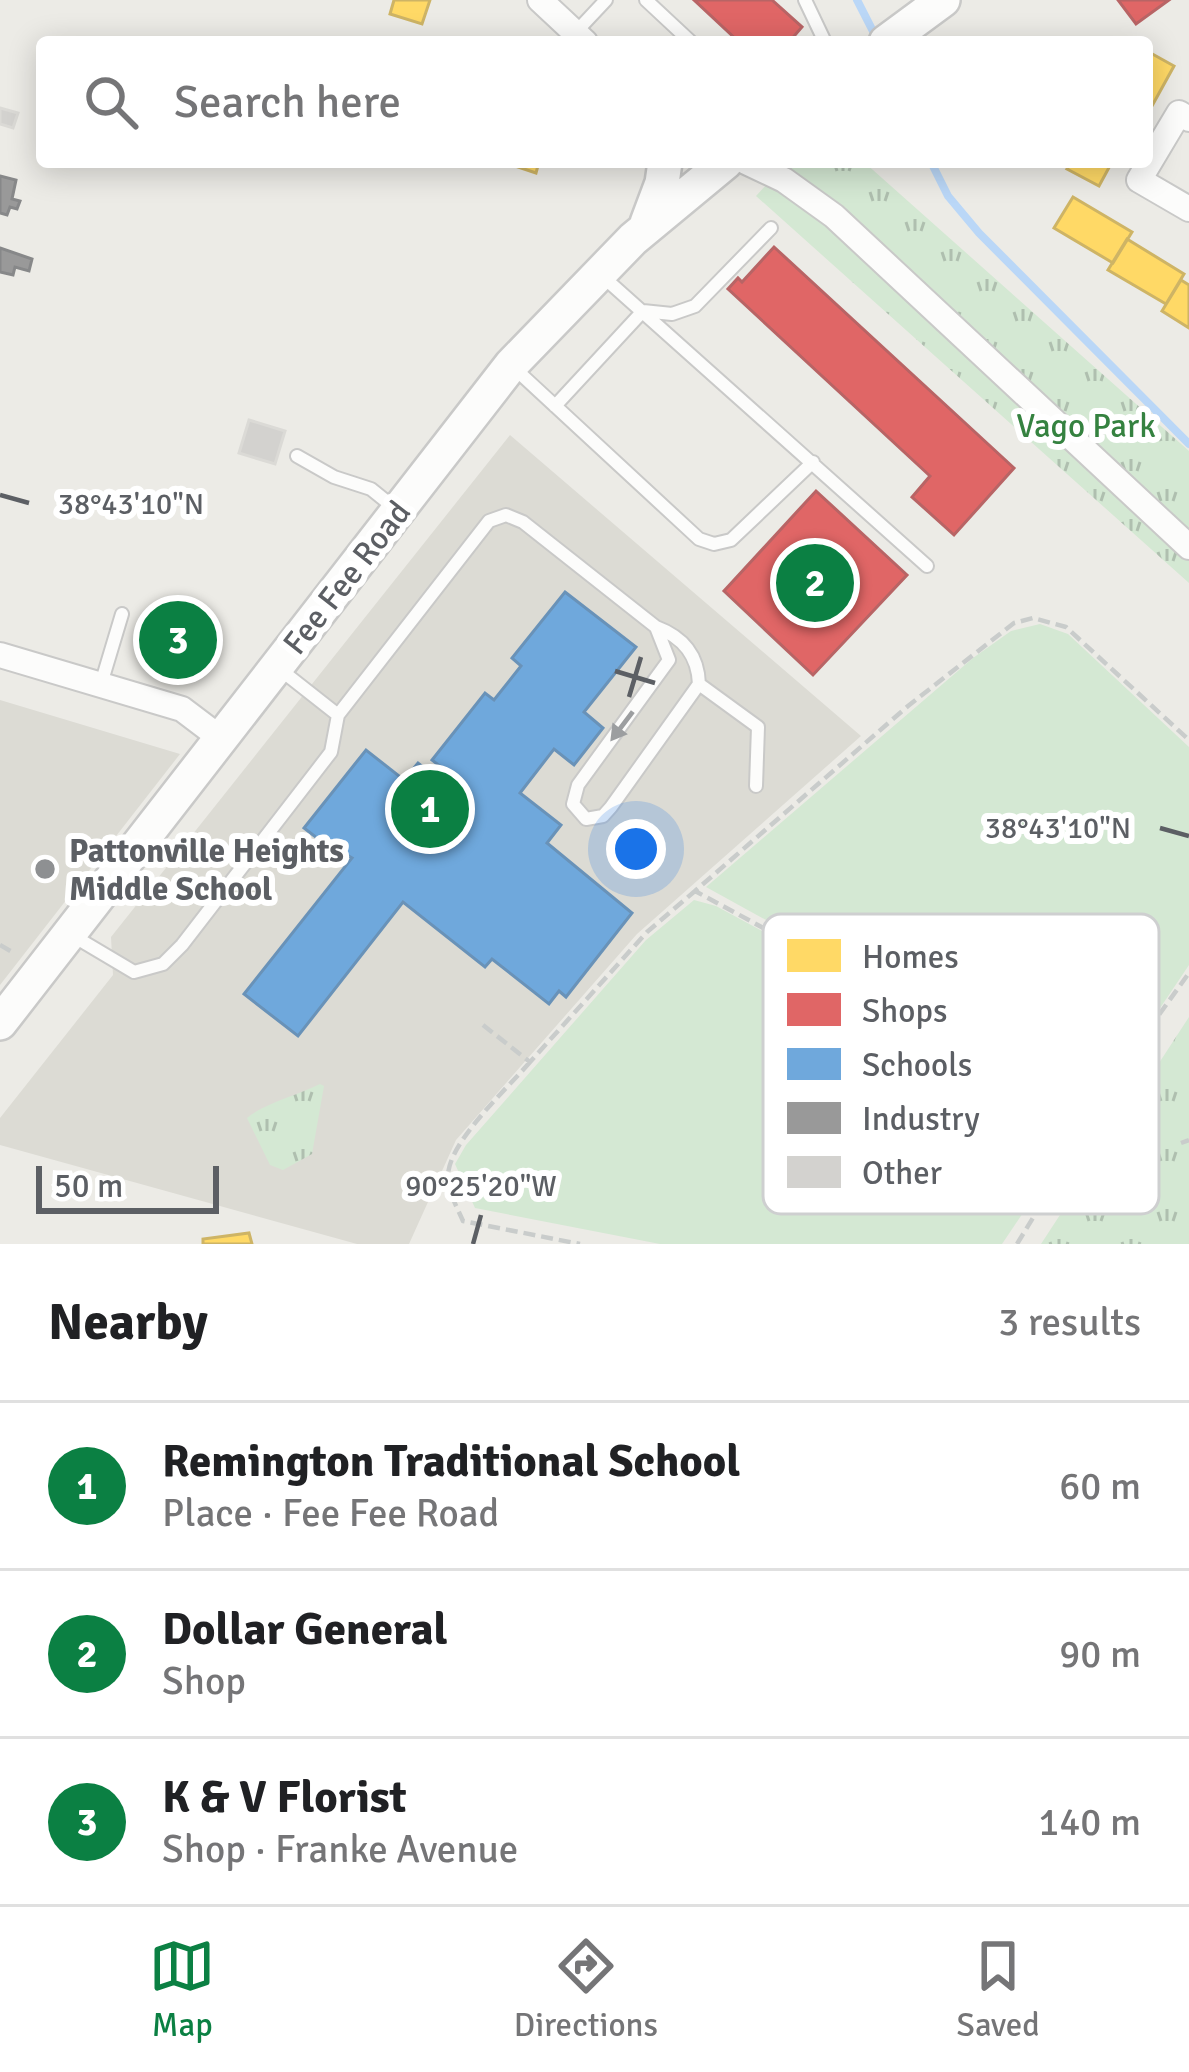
<!DOCTYPE html>
<meta charset="utf-8">
<style>
:root{--surface:#fff;--page:#f2f2f2;--text:#202124;--muted:#757577;--line:#e0e0e0;--accent:#0b8043}
body{margin:0;font-family:Signika,sans-serif;background:var(--page);color:var(--text)}
.scale{position:absolute;left:36px;bottom:30px;width:183px;box-sizing:border-box;padding-left:12px;border:6px solid #5c5f64;border-top:0;font-size:33px;line-height:42px;white-space:nowrap;color:#5c5f64;-webkit-text-stroke:9px #fff;paint-order:stroke}
.you{position:absolute;left:636px;top:849px;width:42px;height:42px;margin:-30px;border:9px solid #fff;border-radius:50%;background:#1a73e8;box-shadow:0 0 0 18px #1a73e833}
.badge{display:grid;place-items:center;width:78px;height:78px;border-radius:50%;background:var(--accent);color:#fff;font-size:39px;font-weight:700}
.pin{position:absolute;translate:-50% -50%;border:6px solid #fff;box-shadow:0 3px 12px #0006}
.list{margin:0;padding:0;list-style:none}
h2{display:flex;justify-content:space-between;align-items:center;height:156px;margin:0;padding:0 48px;font-size:51px}
h2 small{font-size:39px;font-weight:400;color:var(--muted)}
.list li{display:grid;grid-template-columns:78px 1fr auto;gap:36px;align-items:center;box-sizing:border-box;height:168px;padding:0 48px;border-top:3px solid var(--line)}
.list b{display:block;font-size:45px;white-space:nowrap}
.list p{margin:0;font-size:39px;white-space:nowrap;color:var(--muted)}
.list em{font-size:39px;font-style:normal;color:var(--muted)}
.icon{flex:none;width:66px;height:66px;fill:none;stroke:currentColor;stroke-width:2;stroke-linecap:round;stroke-linejoin:round}
.map{position:relative;flex:none;width:1189px;height:1244px;overflow:hidden}
.search{position:absolute;background:var(--surface);box-shadow:0 6px 30px #0003;left:36px;right:36px;top:36px;height:132px;display:flex;align-items:center;gap:30px;box-sizing:border-box;padding:0 42px;border-radius:12px;color:var(--muted);font-size:45px}
.sheet{height:660px;background:var(--surface)}
nav{display:flex;justify-content:space-around;align-items:center;box-sizing:border-box;height:168px;border-top:3px solid var(--line);background:var(--surface);font-size:33px;color:var(--muted)}
nav a{display:grid;justify-items:center;gap:6px}
nav .on{color:var(--accent)}
.map>svg:first-child{display:block}
</style>
<div class="map">
<svg width="1189" height="1244" viewBox="0 0 1189 1244">
<defs>
<pattern id="park-tufts" width="24" height="20" patternUnits="userSpaceOnUse" patternTransform="scale(3)"><rect width="24" height="20" fill="#d4e8d3"/><path d="M3 7l-1-3M5 7V3M7 7l1-3M15 17l-1-3M17 17v-4M19 17l1-3" fill="none" stroke="#afbfaf"/></pattern>
</defs>
<rect width="100%" height="100%" fill="#ecebe6"/>
<path fill="#dcdbd4" d="M510,435L861,736L637,934L456,1140L409,1244H357L0,1145V1118L113,975L111,937Z
M0,700L180,754L0,985Z"/>
<path fill="#d4e8d3" d="M1040,624L1068,634L1189,747V965L1097,1102L706,887L973,658L1011,631Z
M694,900L716,906L1092,1110L1002,1244H660L475,1208L455,1164L466,1145L646,940Z"/>
<path fill="url(#park-tufts)" d="M787,162H864L1189,451V583L756,196Z
M1189,1017V1244H1041Z
M320,1084L324,1086L312,1154L283,1170L270,1165L247,1118C263,1104 298,1095 320,1084Z"/>
<path fill="#ffd966" stroke="#ceb465" stroke-width="3" d="M394,0H430L422,24L390,14Z
M1147,51L1174,66L1147,115Z
M503,162H539L536,173Z
M1072,162H1112L1099,186L1067,169Z
M1073,197L1132,232L1113,263L1054,228Z
M1127,239L1184,274L1166,304L1108,270Z
M1181,280L1189,285V328L1162,311Z
M249,1233L252,1244H203V1239Z"/>
<path fill="#e06666" stroke="#b86465" stroke-width="3" d="M694,0H772L802,27L789,42H739Z
M1118,0H1169L1136,24Z
M774,247L1014,468L954,535L912,497L930,476L728,289L738,278L742,282Z
M816,491L907,575L813,675L724,591Z
M147,612L212,632L207,663L201,667L144,648L151,624L144,622Z"/>
<path fill="#6fa8dc" stroke="#6992b8" stroke-width="3" d="M565,592L636,647L584,712L603,728L574,765L554,749L520,793L561,825L547,843L632,913L566,997L559,991L549,1004L492,959L485,967L403,902L298,1036L244,994L352,858L347,855L344,859L304,828L366,750L404,780L418,763L434,776L441,767L432,760L485,693L494,700L521,666L512,658Z"/>
<path fill="#999" stroke="#878889" stroke-width="3" d="M0,176L16,180L12,199L20,201L17,209L10,207L7,215L0,213Z
M0,248L32,259L29,271L15,267L13,275L0,272Z"/>
<g fill="none" stroke-linecap="round" stroke-linejoin="round">
<path stroke="#bad7f7" stroke-width="8" d="M857,0L878,41
M931,162L948,196L979,233L1189,444"/>
</g>
<path fill="#d3d2cf" stroke="#dbdad6" stroke-width="3" d="M0,108L18,113L13,128L0,124Z
M249,420L285,431L275,464L239,453Z"/>
<g fill="none" stroke-linecap="round" stroke-linejoin="round">
<g stroke="#c9c9c8" stroke-width="16">
<path id="service" d="M646,0L691,42
M805,0L825,42
M575,33L606,0
M600,274L927,566
M512,366L699,539L714,544L731,540L813,462
M555,406L643,311L672,314L695,306L771,228
M297,456L334,477L371,489L397,510
M277,667L338,715
M101,684L122,614
M699,684L758,727L756,786
M70,934L134,972L163,964L182,945L331,752L338,715L489,521L506,515L523,522L656,627C683,637 698,655 699,684L611,807L603,816L586,819L573,804L578,785L669,660L656,627"/>
</g>
<g stroke="#c9c9c8" stroke-width="28">
<path id="minor" d="M540,0L585,42
M1189,119L1179,113L1139,180L1189,209
M746,162L784,180L834,216L1189,547
M0,655L182,709L219,737"/>
</g>
<g stroke="#c9c9c8" stroke-width="38">
<path id="tertiary" d="M886,42L943,0
M647,223L662,183L665,162
M0,1023L511,365L633,239L726,162"/>
</g>
<path stroke="#c9cccb" stroke-width="4.5" stroke-dasharray="12 6" stroke-linecap="butt" d="M0,945L14,953
M483,1025L530,1062L647,932L695,891
M530,1062C508,1088 447,1143 448,1177C448,1192 457,1207 463,1221L580,1244
M1098,1109L695,891L908,706L1014,623L1033,618L1066,627L1189,740
M1181,1143L1189,1140
M1017,1244L1146,1033L1189,973"/>
<use href="#service" stroke="#fcfcfb" stroke-width="12"/>
<use href="#minor" stroke="#fcfcfb" stroke-width="24"/>
<use href="#tertiary" stroke="#fcfcfb" stroke-width="33"/>
</g>
<defs><path id="oneway-solid" d="M-6-.8H1V-3.2L6.5 0L1 3.2V.8H-6Z" transform="scale(3)"/></defs>
<use fill="#9c9ea0" href="#oneway-solid" transform="translate(622 726) rotate(127)"/>
<path fill="none" stroke="#5c5f64" stroke-width="4.5" d="M0,495L29,503M615,671L655,683M629,697L641,657M1160,828L1189,836M473,1244L481,1215"/>
<circle fill="#8e9092" stroke="#fff" stroke-width="4.5" cx="45" cy="869" r="12"/>
<g text-anchor="middle" stroke-width="12" stroke-linejoin="round" paint-order="stroke">
<g font-size="33" fill="#358240" stroke="#fff">
<text x="1086" y="437">Vago Park</text>
</g>
<g font-size="33" fill="#5c5f64" stroke="#fff">
<text transform="translate(346 577) rotate(-52)" y="12">Fee Fee Road</text>
</g>
<g font-size="33" font-weight="bold" fill="#5c5f64" stroke="#fff" text-anchor="start">
<text x="69" y="862">Pattonville Heights<tspan x="69" dy="38">Middle School</tspan></text>
</g>
</g>
<rect x="763" y="914" width="396" height="300" rx="18" fill="#fff" stroke="#cecfd0" stroke-width="3"/>
<rect x="787" y="939" width="54" height="33" fill="#ffd966"/>
<rect x="787" y="993" width="54" height="33" fill="#e06666"/>
<rect x="787" y="1048" width="54" height="32" fill="#6fa8dc"/>
<rect x="787" y="1102" width="54" height="32" fill="#999"/>
<rect x="787" y="1156" width="54" height="32" fill="#d3d2cf"/>
<g font-size="33" fill="#5c5f64">
<text x="862" y="968">Homes</text>
<text x="862" y="1022">Shops</text>
<text x="862" y="1076">Schools</text>
<text x="862" y="1130">Industry</text>
<text x="862" y="1184">Other</text>
</g>
<g font-size="30" text-anchor="middle" fill="#5c5f64" stroke="#fff" stroke-width="12" stroke-linejoin="round" paint-order="stroke">
<text x="131" y="514">38°43'10"N</text>
<text x="1058" y="838">38°43'10"N</text>
<text x="481" y="1196">90°25'20"W</text>
</g>
</svg>
<div class="scale">50 m</div>
<div class="you"></div>
<div class="pin badge" style="left:430px;top:809px">1</div>
<div class="pin badge" style="left:815px;top:583px">2</div>
<div class="pin badge" style="left:178px;top:640px">3</div>
<div class="search"><svg class="icon" aria-label="search" viewBox="0 0 24 24"><circle cx="10" cy="10" r="6"/><path d="M15 15l6 6"/></svg>Search here</div>
</div>
<section class="sheet">
<h2>Nearby<small>3 results</small></h2>
<ul class="list">
<li><span class="badge">1</span><div><b>Remington Traditional School</b><p>Place · Fee Fee Road</p></div><em>60 m</em></li>
<li><span class="badge">2</span><div><b>Dollar General</b><p>Shop</p></div><em>90 m</em></li>
<li><span class="badge">3</span><div><b>K &amp; V Florist</b><p>Shop · Franke Avenue</p></div><em>140 m</em></li>
</ul>
</section>
<nav>
<a class="on"><svg class="icon" aria-label="map" viewBox="0 0 24 24"><path d="M3 6l6-2 6 2 6-2v14l-6 2-6-2-6 2zM9 4v14M15 6v14"/></svg>Map</a>
<a><svg class="icon" aria-label="directions" viewBox="0 0 24 24"><path d="M12 3l9 9-9 9-9-9zM9 14v-3h6M13 9l2 2-2 2"/></svg>Directions</a>
<a><svg class="icon" aria-label="saved" viewBox="0 0 24 24"><path d="M7 4h10v16l-5-4-5 4z"/></svg>Saved</a>
</nav>
